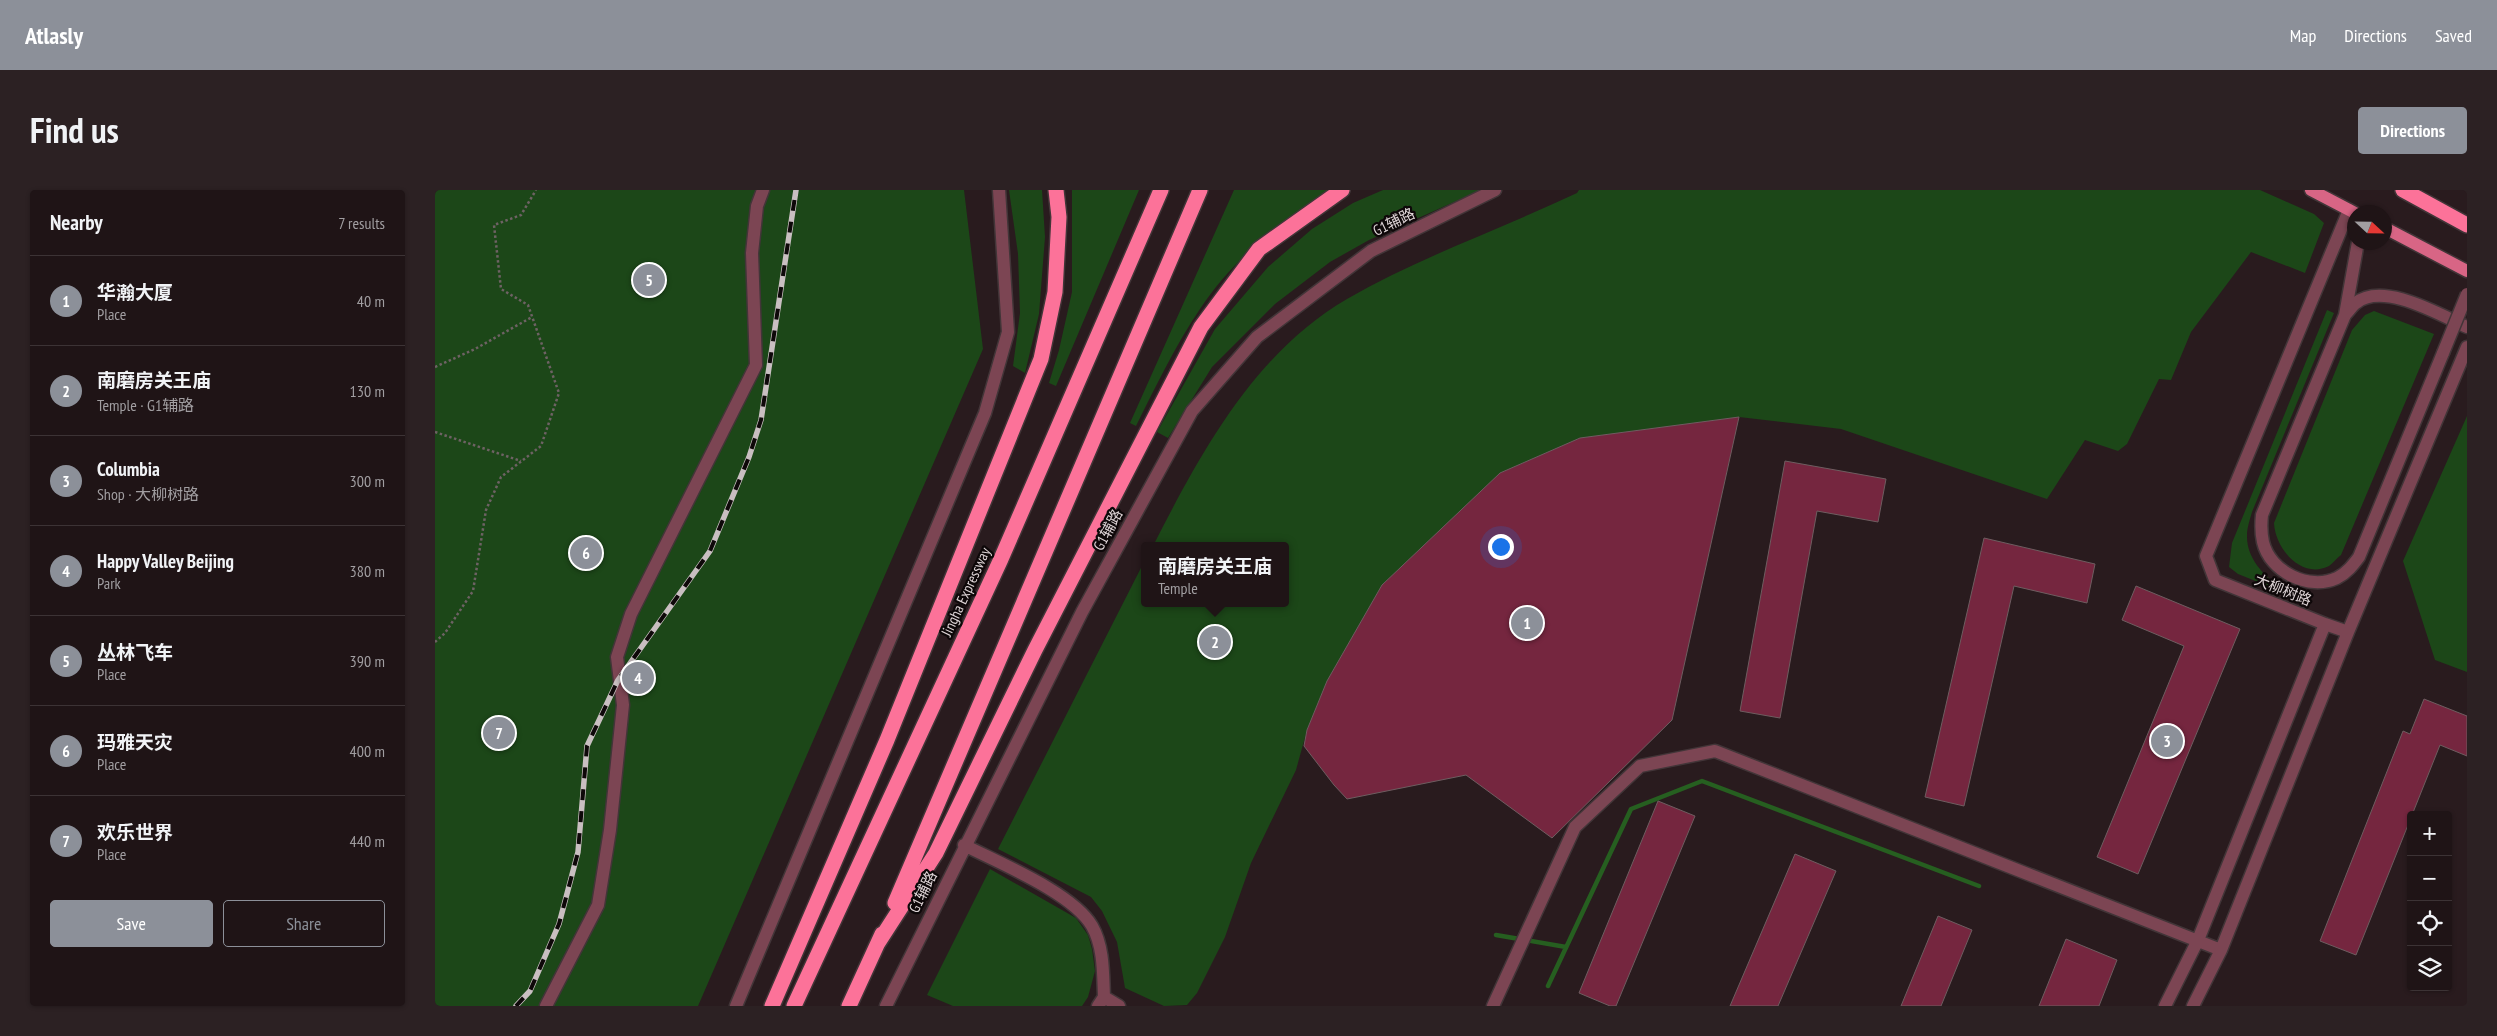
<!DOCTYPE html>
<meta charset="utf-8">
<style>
:root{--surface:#1f1416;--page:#2c2123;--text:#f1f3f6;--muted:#a19ea1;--line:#3c3335;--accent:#8c9099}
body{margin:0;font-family:"PT Sans Narrow","Noto Sans SC",sans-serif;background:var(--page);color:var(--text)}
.controls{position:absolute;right:15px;bottom:15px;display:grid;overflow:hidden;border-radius:5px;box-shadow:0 1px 4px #0004}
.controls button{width:45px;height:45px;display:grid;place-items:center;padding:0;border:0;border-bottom:1px solid var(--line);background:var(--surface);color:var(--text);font:25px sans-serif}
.compass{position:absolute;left:1912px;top:15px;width:45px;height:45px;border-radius:50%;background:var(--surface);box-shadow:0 1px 4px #0004;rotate:112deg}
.you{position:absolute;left:1065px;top:356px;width:18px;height:18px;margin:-12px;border:4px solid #fff;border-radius:50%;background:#1a73e8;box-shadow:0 0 0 8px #1a73e833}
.badge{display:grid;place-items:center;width:32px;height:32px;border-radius:50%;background:var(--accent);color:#fff;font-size:16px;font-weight:700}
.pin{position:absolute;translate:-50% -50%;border:2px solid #fff;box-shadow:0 1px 5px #0006}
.popup{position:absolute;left:706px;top:352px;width:148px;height:65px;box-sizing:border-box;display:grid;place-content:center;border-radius:5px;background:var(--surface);filter:drop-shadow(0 1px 4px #0005);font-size:16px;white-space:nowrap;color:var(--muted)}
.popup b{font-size:19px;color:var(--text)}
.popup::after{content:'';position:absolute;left:50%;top:100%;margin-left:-10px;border:10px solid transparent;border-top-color:var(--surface)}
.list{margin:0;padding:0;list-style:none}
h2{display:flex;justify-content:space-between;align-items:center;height:65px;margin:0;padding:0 20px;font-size:21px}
h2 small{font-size:16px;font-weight:400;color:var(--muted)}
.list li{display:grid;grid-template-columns:32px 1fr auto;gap:15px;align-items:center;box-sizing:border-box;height:90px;padding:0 20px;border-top:1px solid var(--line)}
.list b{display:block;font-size:19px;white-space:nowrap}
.list p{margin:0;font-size:16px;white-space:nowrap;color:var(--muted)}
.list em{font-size:16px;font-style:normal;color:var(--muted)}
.actions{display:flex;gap:10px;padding:15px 20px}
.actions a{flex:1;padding:11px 0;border:1px solid var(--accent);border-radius:5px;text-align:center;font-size:18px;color:var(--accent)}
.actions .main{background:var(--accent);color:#fff}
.icon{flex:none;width:28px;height:28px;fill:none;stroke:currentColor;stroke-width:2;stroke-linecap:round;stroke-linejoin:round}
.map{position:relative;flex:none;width:2032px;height:816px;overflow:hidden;border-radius:5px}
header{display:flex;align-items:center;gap:30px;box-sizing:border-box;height:70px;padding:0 25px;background:var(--accent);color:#fff}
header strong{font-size:24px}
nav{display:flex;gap:28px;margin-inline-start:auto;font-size:18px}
.intro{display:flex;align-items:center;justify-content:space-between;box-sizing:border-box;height:120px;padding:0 30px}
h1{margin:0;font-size:35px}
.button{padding:12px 22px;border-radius:5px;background:var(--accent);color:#fff;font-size:18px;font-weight:700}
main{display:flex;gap:30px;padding:0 30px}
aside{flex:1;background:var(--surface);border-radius:5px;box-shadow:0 1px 4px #0004}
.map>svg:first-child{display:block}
</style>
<header>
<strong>Atlasly</strong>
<nav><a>Map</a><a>Directions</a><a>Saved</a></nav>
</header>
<div class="intro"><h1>Find us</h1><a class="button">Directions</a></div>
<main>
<aside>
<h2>Nearby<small>7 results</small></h2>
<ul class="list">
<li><span class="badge">1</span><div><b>华瀚大厦</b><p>Place</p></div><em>40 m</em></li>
<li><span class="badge">2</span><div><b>南磨房关王庙</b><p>Temple · G1辅路</p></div><em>130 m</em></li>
<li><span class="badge">3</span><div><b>Columbia</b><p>Shop · 大柳树路</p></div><em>300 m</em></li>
<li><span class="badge">4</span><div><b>Happy Valley Beijing</b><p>Park</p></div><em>380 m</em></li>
<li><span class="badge">5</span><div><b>丛林飞车</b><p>Place</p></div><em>390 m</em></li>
<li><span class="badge">6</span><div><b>玛雅天灾</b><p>Place</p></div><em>400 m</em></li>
<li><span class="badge">7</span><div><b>欢乐世界</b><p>Place</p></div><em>440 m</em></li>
</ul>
<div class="actions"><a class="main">Save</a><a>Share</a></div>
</aside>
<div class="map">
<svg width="2032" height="816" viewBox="0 0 2032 816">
<rect width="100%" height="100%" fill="#291b1e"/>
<path fill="#1c4718" d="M0,0H529L548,159L263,816H0Z
M574,0H607L610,47L604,124L590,183L578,176L585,123L583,64Z
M637,0H704L621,196L614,193L624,160L637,102Z
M799,0H896C845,32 798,69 765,119C740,156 721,196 701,236L695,233Z
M948,0H1046L934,50L895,72L840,114L777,177L733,248L722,242L780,139L833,77L877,39L918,13Z
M1144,0H1825L1879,24L1889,33L1870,83L1816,62L1756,142L1736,190L1724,189L1692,254L1683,261L1650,250L1612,309L1406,239L1304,227L1145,248L1065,283L947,395L892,491L872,540L861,580L816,673L790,747L762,803L752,815L729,816L690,798L682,752L667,721L656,707L563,659L710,370V413H850V356H718C765,264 819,163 912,109C985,67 1066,39 1142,3Z
M1892,120L1899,123L1817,322C1815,329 1812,338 1812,345C1811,373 1837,393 1858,406L1803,384L1794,377L1797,353Z
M1939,121L1999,144L1906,365C1902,368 1898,373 1894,376C1866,390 1840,358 1839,333L1917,140L1930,125Z
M2032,226V482L2000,470L1968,371Z
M555,679L641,728L653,745L657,759L660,781L653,807L647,816H518L492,805Z"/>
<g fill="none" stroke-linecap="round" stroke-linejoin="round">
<path stroke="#265f20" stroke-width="4.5" d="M1061,745L1131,757
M1113,796L1196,619L1267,591L1544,696"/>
</g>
<path fill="#75263f" stroke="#6e5d60" d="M1304,227L1237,530L1117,648L1031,585L912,609L899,595L869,556L872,540L892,491L947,395L1065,283L1145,248Z
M1350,271L1451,289L1443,332L1382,321L1345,528L1305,521Z
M1549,348L1660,374L1652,413L1579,396L1529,616L1490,607Z
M1701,396L1805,439L1703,684L1662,667L1749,456L1687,430Z
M1989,509L2032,526V566L2005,555L1921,765L1885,751L1968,541L1975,544Z
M1223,611L1260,626L1181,816H1175L1144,803Z
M1360,664L1401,681L1343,816H1295Z
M1503,726L1537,740L1506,816H1466Z
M1631,749L1682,770L1664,816H1604Z"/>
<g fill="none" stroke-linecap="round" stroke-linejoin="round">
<g stroke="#423538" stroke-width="15">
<path id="minor" d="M1923,52L1910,125L1827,325C1826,334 1826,343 1828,352C1835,382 1874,401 1902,388C1912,383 1918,375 1924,367L2008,163
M1910,125C1914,121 1917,116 1921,113C1948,91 2005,125 2032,137
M1890,434L1913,442
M529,655C564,673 638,703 657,736C669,757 668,784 669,807
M111,816L163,715L175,640L188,515L182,467L196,424L321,175L317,63L322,16L328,0
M301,816L550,223L573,142L564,0
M451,816L647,422L757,221L822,147L936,61L1060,0
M663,816L669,807L684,816
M1058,816L1140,637L1205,576L1280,561L1786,760
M1730,816L1763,750L1890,434L1780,390L1771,366L1914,20
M1758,816L1786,760L1913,442L2032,157"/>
</g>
<g stroke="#423538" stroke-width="15">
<path id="major" d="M1876,0L1920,23
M1950,38L2032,81"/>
</g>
<g stroke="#423538" stroke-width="18">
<path id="highway" d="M1968,0L2032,35
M460,713L765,0
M443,753L501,663L600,460L766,137L824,59L907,0
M337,816L452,550L606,169L620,102L624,27L621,0
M359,816L566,369L726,0
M414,816L447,744"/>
</g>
<path stroke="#6e6264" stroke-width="2.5" stroke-dasharray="2.5 2.5" stroke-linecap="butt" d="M0,177L40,159L97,127
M0,242L86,271
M0,452L10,443L38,401L51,320L66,287L106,256L124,203L93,115L66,99L59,35L86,25L101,0"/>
<use href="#minor" stroke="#7c4553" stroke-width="12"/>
<use href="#major" stroke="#d86585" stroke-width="12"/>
<use href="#highway" stroke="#fc7299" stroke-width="15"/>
<g stroke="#c9bfc1" stroke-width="5.5">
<path id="rail" d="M81,816L95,801L124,734L143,662L152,556L183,490L275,361L314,267L326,230L361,0"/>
</g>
<use href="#rail" stroke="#0e0809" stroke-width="4" stroke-dasharray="11" stroke-linecap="butt"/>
<g stroke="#423538" stroke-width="15" stroke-linecap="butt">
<path id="minor-bridge" d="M2008,163L2032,104"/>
</g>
<use href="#minor-bridge" stroke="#7c4553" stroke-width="12"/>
</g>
<g text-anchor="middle" stroke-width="4.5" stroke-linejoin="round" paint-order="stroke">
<g font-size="15" fill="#dfd5d7" stroke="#0e0809">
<text transform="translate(959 32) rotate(-26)" y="5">G1辅路</text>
<text transform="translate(673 340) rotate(-62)" y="5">G1辅路</text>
<text transform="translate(1848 400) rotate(22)" y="5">大柳树路</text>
<text transform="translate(531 402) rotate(-65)" y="5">Jingha Expressway</text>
<text transform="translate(488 702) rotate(-64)" y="5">G1辅路</text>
</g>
</g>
</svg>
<div class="controls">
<button>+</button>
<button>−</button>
<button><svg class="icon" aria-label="locate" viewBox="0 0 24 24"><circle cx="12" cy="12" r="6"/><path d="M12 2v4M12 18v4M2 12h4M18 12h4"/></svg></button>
<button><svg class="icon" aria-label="layers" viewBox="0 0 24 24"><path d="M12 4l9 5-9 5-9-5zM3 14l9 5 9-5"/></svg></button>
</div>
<svg class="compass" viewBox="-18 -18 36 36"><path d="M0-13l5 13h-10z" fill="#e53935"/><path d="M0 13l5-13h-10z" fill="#a19ea1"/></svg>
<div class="you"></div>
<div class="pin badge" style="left:1092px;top:433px">1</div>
<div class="pin badge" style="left:780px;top:452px">2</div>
<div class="popup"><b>南磨房关王庙</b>Temple</div>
<div class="pin badge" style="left:1732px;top:551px">3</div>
<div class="pin badge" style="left:203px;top:488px">4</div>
<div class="pin badge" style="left:214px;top:90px">5</div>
<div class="pin badge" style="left:151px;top:363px">6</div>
<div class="pin badge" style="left:64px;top:543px">7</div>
</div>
</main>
